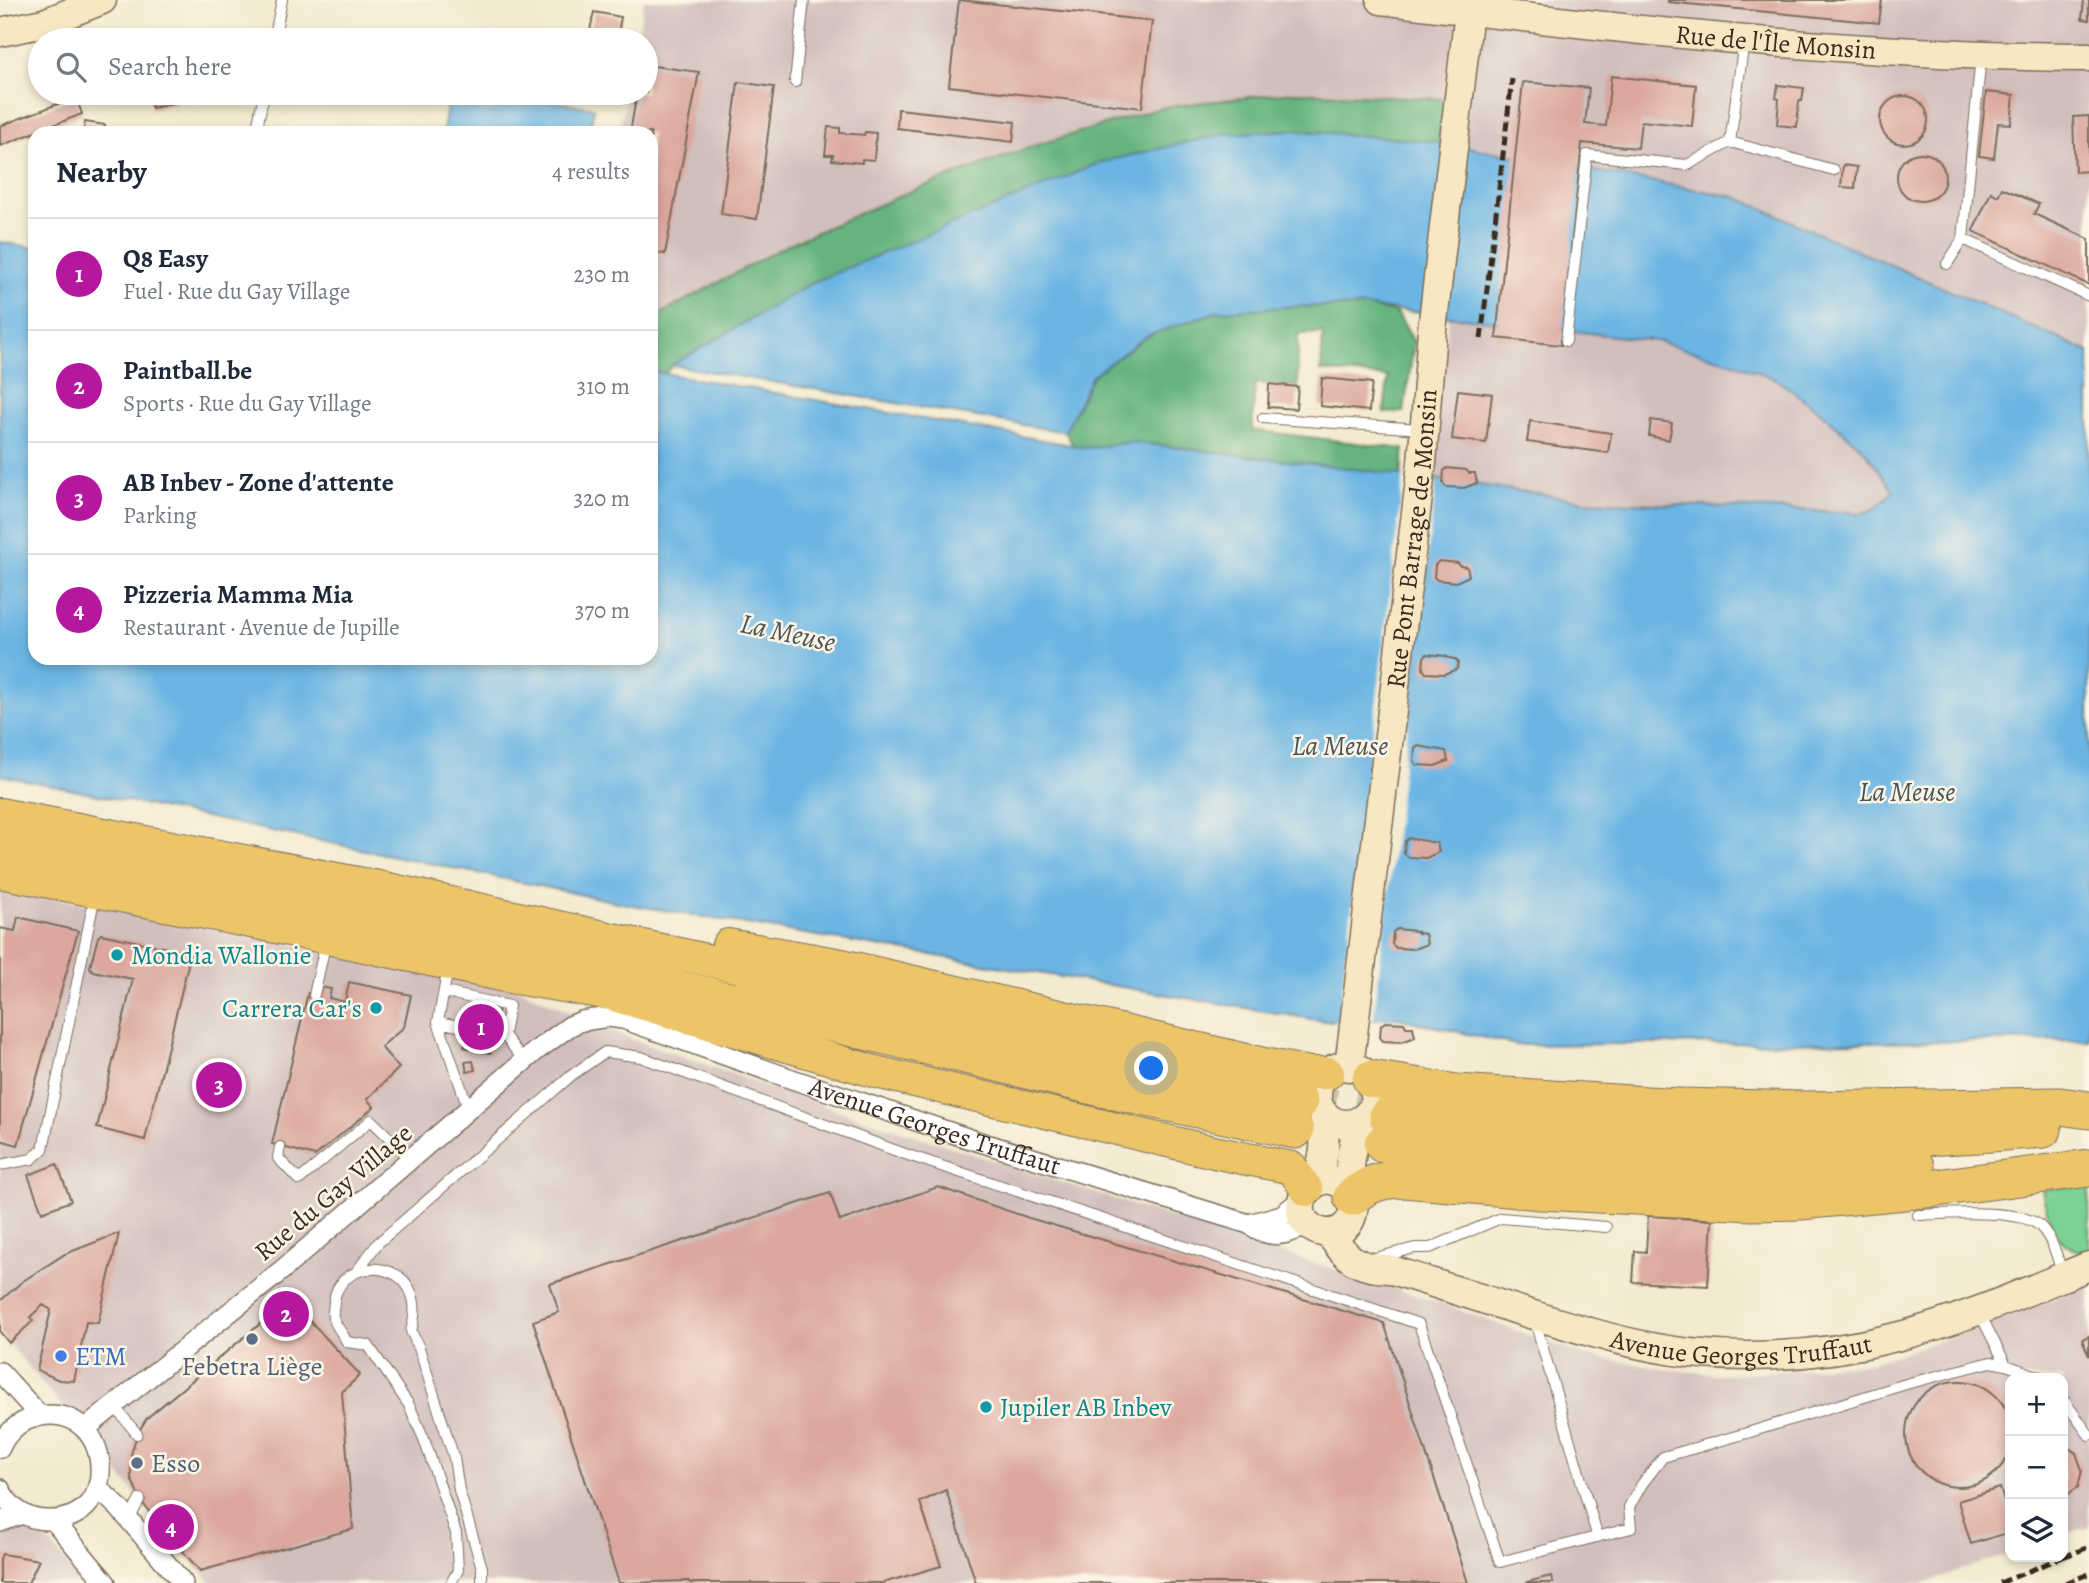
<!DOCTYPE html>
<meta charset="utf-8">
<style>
:root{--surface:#fff;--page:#f2f2f3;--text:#1f2937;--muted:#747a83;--line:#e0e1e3;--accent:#b5179e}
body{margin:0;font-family:Alegreya,serif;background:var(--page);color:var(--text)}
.controls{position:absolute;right:21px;bottom:21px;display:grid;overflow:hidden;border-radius:14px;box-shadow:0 4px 10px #0003}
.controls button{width:63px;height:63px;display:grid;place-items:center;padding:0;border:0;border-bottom:2px solid var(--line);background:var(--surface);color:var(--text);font:35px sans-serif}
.you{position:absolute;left:1152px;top:1069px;width:24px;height:24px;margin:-18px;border:5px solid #fff;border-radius:50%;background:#1a73e8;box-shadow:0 0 0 10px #1a73e833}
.badge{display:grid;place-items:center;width:46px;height:46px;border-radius:50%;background:var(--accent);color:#fff;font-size:23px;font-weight:700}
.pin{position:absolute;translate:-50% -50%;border:4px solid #fff;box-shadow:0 2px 7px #0006}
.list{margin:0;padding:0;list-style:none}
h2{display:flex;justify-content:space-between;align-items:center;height:91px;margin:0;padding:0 28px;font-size:30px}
h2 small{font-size:23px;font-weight:400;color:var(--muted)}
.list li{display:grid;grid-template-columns:46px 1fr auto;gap:21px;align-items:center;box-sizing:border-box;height:112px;padding:0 28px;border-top:2px solid var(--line)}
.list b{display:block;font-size:26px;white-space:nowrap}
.list p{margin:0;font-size:23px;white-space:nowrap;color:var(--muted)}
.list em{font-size:23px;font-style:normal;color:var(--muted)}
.icon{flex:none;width:38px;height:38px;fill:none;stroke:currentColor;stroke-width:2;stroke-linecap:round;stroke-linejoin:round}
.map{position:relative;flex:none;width:2089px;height:1583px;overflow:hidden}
.search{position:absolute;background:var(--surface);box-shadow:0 4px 10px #0003;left:28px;top:28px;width:630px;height:77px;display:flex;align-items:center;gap:18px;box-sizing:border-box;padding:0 24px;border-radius:38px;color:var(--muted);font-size:26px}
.panel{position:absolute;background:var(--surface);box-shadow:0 4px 10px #0003;left:28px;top:126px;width:630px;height:539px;border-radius:21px}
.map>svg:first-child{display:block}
</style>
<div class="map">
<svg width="2089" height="1583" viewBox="0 0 2089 1583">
<rect width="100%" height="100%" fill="#fcf5e5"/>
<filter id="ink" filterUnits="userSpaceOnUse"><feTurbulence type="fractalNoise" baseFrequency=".0143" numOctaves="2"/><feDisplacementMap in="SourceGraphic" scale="14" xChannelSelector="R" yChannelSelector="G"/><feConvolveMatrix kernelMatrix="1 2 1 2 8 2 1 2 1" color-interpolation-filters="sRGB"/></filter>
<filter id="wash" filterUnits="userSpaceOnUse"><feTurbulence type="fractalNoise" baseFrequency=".00686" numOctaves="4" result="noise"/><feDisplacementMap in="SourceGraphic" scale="28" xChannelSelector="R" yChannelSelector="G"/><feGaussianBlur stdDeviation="1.57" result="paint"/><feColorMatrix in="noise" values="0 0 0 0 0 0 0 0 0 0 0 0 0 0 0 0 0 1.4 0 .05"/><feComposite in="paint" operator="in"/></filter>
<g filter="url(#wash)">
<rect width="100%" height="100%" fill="#f3eacf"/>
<path fill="#d1bfbd" d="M644,0H2089V352L1821,233L1657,341L1734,363L1776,379L1818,410L1864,450L1894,491L1874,509L1863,513L1585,501L1423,478L1447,335L1468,147L672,365L666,373L651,368V133H619L627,93H646V40H637Z
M0,889L83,903L519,989L634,1040L860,1118L1437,1302L1584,1355L1663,1369L1726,1375L1872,1363L1963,1333L2089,1285V1526L2063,1535V1378H2010V1553L1924,1583H211L0,1333Z
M0,1485L84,1583H0Z"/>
<path fill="#7cd296" stroke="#5c7e5a" stroke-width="2" d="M2089,1183V1252C2055,1252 2047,1216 2042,1190Z"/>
<path fill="#65b47f" stroke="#506f4e" stroke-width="2" d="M1294,92L1446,99L1439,142L1291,130L1224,134L816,281L672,365L666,373L657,372L651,368V319L787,245L909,192L1030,147L1164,107Z
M1298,306L1371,307L1397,313L1414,342L1404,412L1384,413L1388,377L1321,371L1323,333L1298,334V387L1255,383L1252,430L1404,449L1401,475L1132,442L1088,448L1073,445L1065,432L1092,376L1147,336L1218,311Z"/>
<path fill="#6bb5e4" stroke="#537081" stroke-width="2" d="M449,93H503L594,108L589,133H443Z
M1291,130L1439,142L1736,197L2089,352V1040L1517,1045L1397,1018L1324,1021L627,904L0,775V242L35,248V658H651V368L657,372L1088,448L1132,442L1460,482L1585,501L1863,513L1874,509L1894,491L1864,450L1818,410L1776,379L1734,363L1657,341L1371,307L1298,306L1218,311L1147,336L1092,376L1065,432L672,365L816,281L1102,162L1224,134Z"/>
<path fill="#f3eacf" d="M1404,472L1437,476L1373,1023L1338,1024Z"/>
<g id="blocks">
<path fill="#dba79f" d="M959,0L1152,21L1142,108L949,86Z
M1668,0H1882L1879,23L1668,2Z
M2084,0H2089V20L2082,19Z
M594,12L621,17L617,40H588Z
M646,65L699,72L665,254L651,252V133H630L637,93H646Z
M1611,76L1696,85L1692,126L1641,121L1638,148L1582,143L1561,345L1496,338L1523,82L1589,88L1585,124L1606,126Z
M738,82L774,87L757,219L721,214Z
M1778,85L1804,88L1802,101H1799L1797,127L1777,125L1779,99L1776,98Z
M1986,92L2014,95L2011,124L1998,123L1994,158L1979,156Z
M148,93H175L177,102L152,108Z
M1880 120a24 24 0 1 1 48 0a24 24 0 1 1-48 0Z
M76,97L82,114L0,146V126Z
M898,109L1015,122L1013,142L897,128Z
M2089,116V171L2075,172L2073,117Z
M85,122L105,125L103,133H83Z
M828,127L840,128V133L864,135L865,132L876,133L874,160L862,159V163L832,160L833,155H825Z
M1897 177a24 24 0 1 1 48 0a24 24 0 1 1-48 0Z
M1843,165L1857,167L1855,188L1841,187Z
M2002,188L2039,204L2034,214L2089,239V285L1973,231L1991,192L1998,196Z
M1322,378L1372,383L1369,411L1320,406Z
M1269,384L1298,387L1296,409L1268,407Z
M1458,390L1492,394L1486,443L1452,439Z
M1651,420L1672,423L1669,440L1649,436Z
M1530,421L1611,433L1608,453L1527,442Z
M1447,468L1466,470L1469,473H1475L1477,483L1464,488L1446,487L1443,483L1444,471Z
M1439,561L1458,563L1460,566L1467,567L1469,576L1456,582L1437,580L1434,577L1435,565Z
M1427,654L1446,656L1449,658L1455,659L1458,662L1457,669L1444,674L1426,673L1423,669L1424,657Z
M1418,746L1446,751L1448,761L1435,766L1417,765L1414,761L1415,749Z
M1409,838L1437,843L1439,852L1426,858L1408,857L1404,853L1405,841Z
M18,917L78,931L18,1145L0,1140V928L15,931Z
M1397,929L1416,931L1418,933L1425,934L1427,944L1414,949L1396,948L1392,944L1393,932Z
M101,934L191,953L145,1140L97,1128L133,979L93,971L90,967L98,937Z
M349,982L411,995L404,1027L381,1047L399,1068L367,1099L374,1107L315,1156L272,1144L308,993L319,996L321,987L331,989L329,998L345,1002Z
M473,1003L499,1008L490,1053L464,1047Z
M1385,1022L1404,1023L1406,1027H1413L1415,1037L1402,1042L1383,1041L1380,1037L1381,1025Z
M473,1061L475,1070L467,1072L465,1062Z
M57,1164L71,1201L42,1212L28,1175Z
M938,1187L1029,1218L1384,1323L1468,1583H976L946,1490L920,1502L941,1566L883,1583H690L689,1581L619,1583L533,1321L559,1312L550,1284L830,1193L840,1221Z
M1648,1216L1712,1220L1708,1286L1633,1282L1635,1251L1646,1252Z
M119,1233L98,1323L86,1322L74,1381L59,1380L37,1370L51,1310L43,1305L30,1317L33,1321L9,1343L0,1332V1301L23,1281L65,1254Z
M290,1299L360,1375L342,1392L353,1529L200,1571L152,1516L140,1499L131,1478V1455L137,1434L147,1418Z
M2089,1336V1356L2082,1339Z
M1906 1434a53 53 0 1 1 106 0a53 53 0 1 1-106 0Z
M2063,1444L2076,1453L2082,1470L2078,1487L2063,1498Z
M2000,1488L2010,1520V1532L1971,1544L1958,1501Z
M2,1554L39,1560L28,1583H0V1559Z
M1551,1576L1553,1583H1527V1582Z"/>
</g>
</g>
<g filter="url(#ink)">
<use href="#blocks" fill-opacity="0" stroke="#7b6d5c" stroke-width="2"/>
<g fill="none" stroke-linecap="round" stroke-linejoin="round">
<path stroke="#cec4ac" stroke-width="37" stroke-dasharray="37 18" stroke-linecap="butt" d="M1299,1102L1388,1116"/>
<g stroke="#7b6d5c" stroke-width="12">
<path id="lane" d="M274,40L282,0
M1744,41L1730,142L1834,170
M1981,56L1963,239L2089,296
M795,82L804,0
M256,133L264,93
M1947,264L1963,239
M1566,341L1587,155L1687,165L1730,142
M1263,418L1421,429
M448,968L438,1022L469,1110
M444,992L509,1006L504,1035
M314,995L326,941
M438,1022L504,1035L524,1061
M280,1147L278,1158L299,1180L371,1120L412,1160
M0,1165L32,1159L43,1149L95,895
M1918,1215C1945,1214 2023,1208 2041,1227C2053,1240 2058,1259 2063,1276
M1375,1258L1415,1248H1430L1501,1218L1606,1227
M357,1271L378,1243L572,1075L605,1052L641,1057L905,1154L1419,1324L1500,1562L1631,1528L1629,1507L1642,1484L1663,1457L1747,1433L1906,1384L1991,1362L2006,1365L2043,1378
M1980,1314L2006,1365
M1535,1321L1597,1535
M2063,1399L2089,1435
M115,1407L137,1434
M129,1520L140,1499
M451,1583L458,1570L456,1533L424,1439L409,1405L368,1345L347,1342C343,1334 336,1326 333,1318C332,1313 334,1306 334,1301C341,1251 433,1258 411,1331L419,1348L454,1458L459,1490L482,1568V1583"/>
</g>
<g stroke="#7b6d5c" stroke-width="22">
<g id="street">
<path d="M1249,1224L1282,1215L1303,1198"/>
<path d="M0,1372L40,1416"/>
<path id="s1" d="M85,1429L282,1270L537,1050L570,1026L582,1021L609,1017L623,1019L786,1077L970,1139L1249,1224C1271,1240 1284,1236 1308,1225"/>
<path d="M0,1448C5,1435 17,1423 30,1419C111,1391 129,1524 46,1520C26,1520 9,1507 0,1489"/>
<path d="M98,1488L119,1508L183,1583"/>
<path d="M54,1521L106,1583"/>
<path d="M0,1522L22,1514"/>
</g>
</g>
<g stroke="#7b6d5c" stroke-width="31">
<g id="secondary">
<path id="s2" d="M1381,0C1616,29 1852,56 2089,57"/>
<path d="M0,32L44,23L102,0"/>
<circle cx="1346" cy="1095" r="29"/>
<path id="s3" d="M1349,1067L1422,463L1432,330L1469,11"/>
<path d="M1318,1182L1324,1150L1325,1115"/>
<path d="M1350,1193C1322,1154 1277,1212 1316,1230C1324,1234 1334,1234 1342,1229C1348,1225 1352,1218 1353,1211C1355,1203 1351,1197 1350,1190C1348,1167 1353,1142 1360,1120"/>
<path id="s4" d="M1329,1233C1347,1259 1356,1268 1389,1269C1436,1284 1483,1299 1530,1314C1582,1330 1635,1347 1690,1353C1760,1360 1832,1354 1900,1336C1965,1319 2027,1291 2089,1266"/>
</g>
</g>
<g stroke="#7b6d5c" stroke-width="34">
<path id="primary" d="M0,814L389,889L756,971L830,989L900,1012
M0,843C248,888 495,944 741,1001
M0,872L271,926L515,978L610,994L876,1072L1218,1153L1292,1168L1307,1190
M728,945L842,965L1264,1064L1309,1073H1328"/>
</g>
<g stroke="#7b6d5c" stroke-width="39">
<path id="highway" d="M741,1001L1114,1091L1295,1130
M900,1012L1299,1102
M1371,1079L1456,1093L1679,1107L1805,1110L2060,1106L2089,1110
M1388,1116C1605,1143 1824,1148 2043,1129
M1383,1144C1559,1165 1738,1178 1916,1168
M1352,1197C1369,1183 1383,1179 1405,1179L1541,1191L1752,1202L1800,1201L1936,1188L2089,1168"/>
</g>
<use href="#lane" stroke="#fff" stroke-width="10"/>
<use href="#street" stroke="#fff" stroke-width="19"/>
<use href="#secondary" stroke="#f7e8c3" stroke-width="28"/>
<use href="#primary" stroke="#ecc569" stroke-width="32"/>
<use href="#highway" stroke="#ecc569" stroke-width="37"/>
<path stroke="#3b2a1e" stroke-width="5" stroke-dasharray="10 5" stroke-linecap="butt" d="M1481,339L1512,79
M2063,1557L2089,1547
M2000,1583L2063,1557
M2065,1583L2089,1574"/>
</g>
</g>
<g fill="#0f9aa8" stroke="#fcf5e5" stroke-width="2.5">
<circle cx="117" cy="955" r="7"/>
<circle cx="376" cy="1008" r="7"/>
<circle cx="986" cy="1407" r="7"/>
</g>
<g fill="#5c6f8a" stroke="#fcf5e5" stroke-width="2.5">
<circle cx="252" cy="1339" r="7"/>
<circle cx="137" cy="1463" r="7"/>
</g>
<circle fill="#3f7fe0" stroke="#fcf5e5" stroke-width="2.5" cx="61" cy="1356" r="7"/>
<g text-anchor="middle" stroke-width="5" stroke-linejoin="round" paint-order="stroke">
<g font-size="26" fill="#3b2a1e" stroke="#fcf5e5">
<text dy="9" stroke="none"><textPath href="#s2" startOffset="397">Rue de l'Île Monsin</textPath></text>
<text dy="9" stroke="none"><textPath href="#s3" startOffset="532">Rue Pont Barrage de Monsin</textPath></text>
<text dy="9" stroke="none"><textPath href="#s1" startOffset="1015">Avenue Georges Truffaut</textPath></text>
<text transform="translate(333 1192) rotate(-40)" y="9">Rue du Gay Village</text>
<text dy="9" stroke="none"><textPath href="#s4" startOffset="438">Avenue Georges Truffaut</textPath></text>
</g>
<g font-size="26" fill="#0d838f" stroke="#fcf5e5" text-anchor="start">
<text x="131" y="964">Mondia Wallonie</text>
<text x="362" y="1017" text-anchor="end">Carrera Car's</text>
<text x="1000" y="1416">Jupiler AB Inbev</text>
</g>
<g font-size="26" fill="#366cbe" stroke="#fcf5e5" text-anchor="start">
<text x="75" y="1365">ETM</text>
</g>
<g font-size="26" fill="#4e5e75" stroke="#fcf5e5">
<text x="252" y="1375">Febetra Liège</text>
<text x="151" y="1472" text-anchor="start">Esso</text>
</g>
<g font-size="28" font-style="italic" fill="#495459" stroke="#fcf5e5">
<text transform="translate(788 632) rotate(12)" y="10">La Meuse</text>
<text x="1340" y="755">La Meuse</text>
<text x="1907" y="801">La Meuse</text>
</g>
</g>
</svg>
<div class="controls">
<button>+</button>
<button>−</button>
<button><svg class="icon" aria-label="layers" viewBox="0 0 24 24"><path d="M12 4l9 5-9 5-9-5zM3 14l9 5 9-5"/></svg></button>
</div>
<div class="you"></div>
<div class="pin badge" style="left:481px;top:1027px">1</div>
<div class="pin badge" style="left:286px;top:1314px">2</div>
<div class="pin badge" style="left:219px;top:1085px">3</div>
<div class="pin badge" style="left:171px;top:1527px">4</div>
<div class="search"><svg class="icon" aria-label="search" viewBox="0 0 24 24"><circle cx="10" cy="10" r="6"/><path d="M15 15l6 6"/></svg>Search here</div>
<section class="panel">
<h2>Nearby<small>4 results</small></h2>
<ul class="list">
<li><span class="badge">1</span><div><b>Q8 Easy</b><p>Fuel · Rue du Gay Village</p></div><em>230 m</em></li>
<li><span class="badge">2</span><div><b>Paintball.be</b><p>Sports · Rue du Gay Village</p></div><em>310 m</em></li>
<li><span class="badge">3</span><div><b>AB Inbev - Zone d'attente</b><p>Parking</p></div><em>320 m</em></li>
<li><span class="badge">4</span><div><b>Pizzeria Mamma Mia</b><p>Restaurant · Avenue de Jupille</p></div><em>370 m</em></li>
</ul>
</section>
</div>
